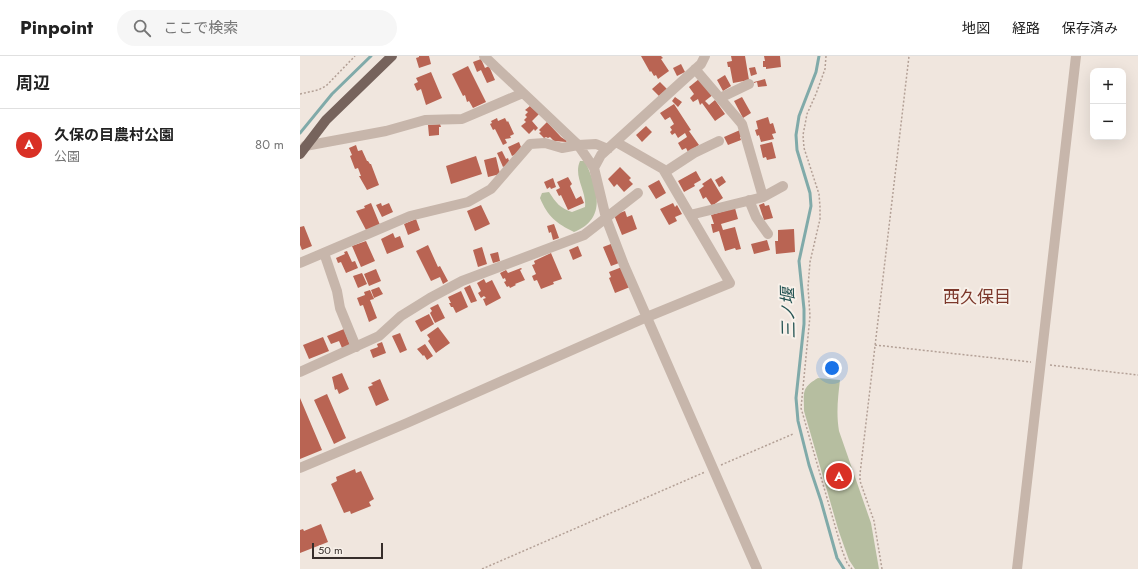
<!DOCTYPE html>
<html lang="ja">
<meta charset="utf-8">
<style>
:root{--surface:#fff;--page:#f6f6f6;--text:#222;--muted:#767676;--line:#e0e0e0;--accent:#d93025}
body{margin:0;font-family:Jost,"Noto Sans JP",sans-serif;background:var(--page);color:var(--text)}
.controls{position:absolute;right:12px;top:12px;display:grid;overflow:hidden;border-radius:8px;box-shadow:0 4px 16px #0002}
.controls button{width:36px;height:36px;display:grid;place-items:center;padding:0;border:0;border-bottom:1px solid var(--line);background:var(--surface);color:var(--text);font:20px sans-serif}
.scale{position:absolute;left:12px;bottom:10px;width:71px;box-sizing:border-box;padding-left:4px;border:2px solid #362d2a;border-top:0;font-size:11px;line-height:14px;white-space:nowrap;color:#362d2a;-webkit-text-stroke:3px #f8f1ea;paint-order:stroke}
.you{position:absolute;left:532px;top:312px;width:14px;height:14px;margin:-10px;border:3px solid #fff;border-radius:50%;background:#1a73e8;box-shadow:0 0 0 6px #1a73e833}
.badge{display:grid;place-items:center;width:26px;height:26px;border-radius:50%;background:var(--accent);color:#fff;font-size:13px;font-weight:700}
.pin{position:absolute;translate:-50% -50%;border:2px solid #fff;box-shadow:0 1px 4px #0006}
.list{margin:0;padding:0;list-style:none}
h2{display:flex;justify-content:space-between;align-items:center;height:52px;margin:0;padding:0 16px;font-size:17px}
h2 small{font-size:13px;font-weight:400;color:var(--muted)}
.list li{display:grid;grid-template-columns:26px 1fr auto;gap:12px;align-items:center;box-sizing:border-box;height:72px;padding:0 16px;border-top:1px solid var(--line)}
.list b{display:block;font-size:15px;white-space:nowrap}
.list p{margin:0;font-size:13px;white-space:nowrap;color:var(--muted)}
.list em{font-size:13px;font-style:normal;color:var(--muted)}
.icon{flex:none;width:22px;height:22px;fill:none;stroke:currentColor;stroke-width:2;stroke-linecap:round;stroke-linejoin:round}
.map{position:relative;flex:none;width:838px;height:513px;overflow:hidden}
header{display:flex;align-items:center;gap:24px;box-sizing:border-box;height:56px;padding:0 20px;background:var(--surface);border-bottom:1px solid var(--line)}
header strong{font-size:19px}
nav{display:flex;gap:22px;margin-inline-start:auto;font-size:14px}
.search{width:280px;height:36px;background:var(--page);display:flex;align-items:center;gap:10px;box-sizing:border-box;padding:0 14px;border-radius:22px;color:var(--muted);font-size:15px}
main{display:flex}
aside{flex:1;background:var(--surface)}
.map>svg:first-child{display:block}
</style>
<header>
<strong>Pinpoint</strong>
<div class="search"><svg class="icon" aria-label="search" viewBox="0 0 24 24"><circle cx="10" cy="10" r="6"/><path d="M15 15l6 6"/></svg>ここで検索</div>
<nav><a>地図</a><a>経路</a><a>保存済み</a></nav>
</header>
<main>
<aside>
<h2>周辺<small></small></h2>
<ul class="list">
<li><span class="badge">A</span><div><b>久保の目農村公園</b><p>公園</p></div><em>80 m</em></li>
</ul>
</aside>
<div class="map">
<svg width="838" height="513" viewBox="0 0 838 513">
<rect width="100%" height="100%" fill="#f0e6de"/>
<path fill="#b6bea0" d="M280,105H285C297,132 308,162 274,176C256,167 248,161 240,142L242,137L249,136C256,147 260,152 272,156L285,151C287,135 273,121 280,105Z
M518,322L540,324C538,341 536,357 539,375L571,467L579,513H555L549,504L539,476L504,355C504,336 501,332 518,322Z"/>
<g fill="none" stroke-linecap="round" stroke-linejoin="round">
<path stroke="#80aaa9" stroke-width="3" d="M519,0L516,16L499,60L496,79L497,94L510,137L511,150L499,205L504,253V268L496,342L498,365L509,409L521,445L537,502L544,513
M0,77L32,38L71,0"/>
</g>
<path fill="#b96453" d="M119,0H129L131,8L119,12L116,2L119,1Z
M341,0H361L363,2L361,3L369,15L358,23L356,19L354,20L351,15L350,16Z
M431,0H445L449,24L433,27L430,11H428L427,6L432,5Z
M464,0H480L481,11L466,13V11H463V5H465Z
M181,3L185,12L189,10L195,24L187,27L181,14L177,16L173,6Z
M381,8L385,16L377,20L373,12Z
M168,10L186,46L173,52L169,45L167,46L165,39L163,40L152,18Z
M455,11L457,18L451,20L449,12Z
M131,16L142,42L126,49L121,33L117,35L114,28L118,26L116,22Z
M425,19L431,30L423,35L417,24Z
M399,23L414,38L405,45L409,49L415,44L425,58L415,65L402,47L400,49L398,43L393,46L390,42L394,38L389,31Z
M465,23L467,30L458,31L457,26L454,27V26Z
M360,26L367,33L359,40L352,33Z
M375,41L382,46L378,51L372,45Z
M442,41L451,57L443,62L434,45Z
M374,48L391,74L389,75L399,89L388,96L386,92L382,94L378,87L387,81L385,77L378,82L375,77L372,79L370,76L372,74L370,71L374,68L370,61L365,64L360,57Z
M230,50L239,58L232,65L238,72L235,75L234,73L229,78L221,70L226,66L224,64L227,61L225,59L228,56L225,54Z
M468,61L470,68L473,67L476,77L472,78L474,83L461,86L459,79L457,80L455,74L458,73L456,65Z
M197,62L198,65L205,62L207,66L208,65L214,78L210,80L211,82L205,83L207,87L203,89L195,73L193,74L190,68L192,67L191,65Z
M247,66L261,81L267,85L266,86L256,85L255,86L250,81L248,82L246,81L244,82L239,77L241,76L239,74Z
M140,68L141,71H139V79L129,80L128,69Z
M346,70L352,76L342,86L336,79Z
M440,74L442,80L440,81L441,84L428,89L424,81Z
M219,86L221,91L216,98L212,100L208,91Z
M472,86L476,102L467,104L466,101L463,102L460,89Z
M56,89L58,95L62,94L67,105H68L70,108H71L79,129L67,134L59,120H61L58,112L55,113L50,100L52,99L49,92Z
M202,95L206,103L208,102L209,105L207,109L203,111L197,97Z
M176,100L182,118L151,128L146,110Z
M196,101L200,118L188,121L184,104Z
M320,111L331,122L329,124L333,128L324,136L317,128L314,131L308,123Z
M396,115L401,124L394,128L395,130L384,136L378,125Z
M422,120L426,126L419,131L415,124Z
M268,121L272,128L270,130L276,143L281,140L284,147L268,154L261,139L259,140L256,134L260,132L257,126Z
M253,122L256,131L251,133L250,131L247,133L244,126Z
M411,122L423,142L412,150L406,141L403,143L399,134L404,130L402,128Z
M359,124L366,137L356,143L348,130Z
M71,147L80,169L66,174L56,155L65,152L64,150Z
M81,147L82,150L89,147L93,156L82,161L76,149Z
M373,147L375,151L377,149L382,158L375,161L377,165L369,169L360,153Z
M464,147L465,150L469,149L473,162L464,164L459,149Z
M181,149L190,168L175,175L167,155Z
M435,152L438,163L421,168L423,174L435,171L441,193L436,194L435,192L425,195L419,175L413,177L411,168H414L411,159Z
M325,155L327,161L332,159L337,173L322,179L314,159Z
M116,163L120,174L108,179L104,168Z
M254,168L259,182L253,184L251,176L249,177L247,170Z
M4,170L12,190L2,194L0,189V171Z
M494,173L495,196L476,198L475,185H478V174Z
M93,177L95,182L100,180L104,191L87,198L81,183Z
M467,184L470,194L454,198L451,188Z
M66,185L75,205L61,211L52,190Z
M311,188L319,207L311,210L303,191Z
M128,189L138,211L140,210L148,225L143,228L140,221L131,225L116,195Z
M278,190L282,200L273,204L269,194Z
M182,191L187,208L178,211L173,194Z
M47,195L52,206L55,205L58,212L46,217L41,206L38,207L36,202L45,198L44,196Z
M198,196L200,205L193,207L190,198Z
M251,197L262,223L253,226L254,228L241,233L237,224L234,225L232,220L236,218L232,209L235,208L234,205Z
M322,211L330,231L315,237L309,222L311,221L309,216Z
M221,212L222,213L220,214L225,224L215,228L216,229L210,232L209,230L207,231L204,226L206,225L205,222L203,223L200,217L206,214L208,217Z
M76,213L81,225L69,230L64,218Z
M62,217L67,228L58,232L53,220Z
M184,223L186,227L192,224L201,242L186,250L183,243L186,242L184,240L181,242L178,237L181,235L177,227Z
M170,229L177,245L171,247L164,232Z
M79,231L83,238L74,242L71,234Z
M70,234L74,243L70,244L77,262L69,266L63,249L60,250L57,242L65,239L64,236Z
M161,235L168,251L156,257L153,251H151L149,247H151L148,241Z
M138,248L145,262L135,267L130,257L132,255L130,252Z
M129,258L134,268L121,276L115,265Z
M138,271L150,287L136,297L128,285L130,283L127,279Z
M44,273L50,289L42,292L39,285L31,288L27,280Z
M100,277L107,294L100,297L92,280Z
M23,281L29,295L9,303L3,289Z
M82,286L86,297L73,302L70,294L78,291L77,288Z
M125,288L133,300L127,304L124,299L123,300L117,293Z
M42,317L49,333L39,338L37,333L35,334L32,321Z
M80,323L89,344L76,350L68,331L73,329L71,327Z
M27,338L46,382L34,388L14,344Z
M0,342L22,394L0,403Z
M55,413L56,417L61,415L74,443L69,446L71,450L51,458L50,455L44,457L31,428L37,425L36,421Z
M21,468L28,486L0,497V474L3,473L4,475Z"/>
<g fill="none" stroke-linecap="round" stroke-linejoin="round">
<path stroke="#b3a096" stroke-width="1.5" stroke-dasharray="2 2" stroke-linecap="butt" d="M526,0L525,13L516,38L507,58L503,79L504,92L519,138L520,151V163L510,206L508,231L510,260L501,352L542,494L547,507L552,513
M0,38L18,34L26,30L55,0
M575,289L731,306
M750,309L838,319
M421,409L493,378
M182,513L405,416
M582,513L574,465L560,425V418L609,0"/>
<path stroke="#c7b6ab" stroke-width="10" d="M184,0L278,89L296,88L308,93
M405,0L401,8L301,99L294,112L306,162L324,209L457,513
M420,42L449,28
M5,90L86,75L125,64L162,63L223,37
M365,116L394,97L419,85
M463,141L483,130
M449,144L456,161L468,178
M390,159L463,141L442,68L395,13
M24,197L37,235L40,252L56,291
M0,207L110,160L168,146L191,133L230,88L245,87L262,92L278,89L294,112
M0,316L79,280L101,260L130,242L162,225L284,179L338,137
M0,412L107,367L347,261L430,227L363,113L316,86
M717,513L776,0"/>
<path stroke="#76635c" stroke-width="10" d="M0,98L26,64L92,0"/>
</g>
<g text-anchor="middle" stroke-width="4" stroke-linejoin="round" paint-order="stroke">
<g font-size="17" fill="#7c382b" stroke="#f8f1ea">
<text x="677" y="247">西久保目</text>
</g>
<g font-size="17" font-style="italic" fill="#235353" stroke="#f8f1ea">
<text transform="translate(488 257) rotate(-91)" y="6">三ノ堰</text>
</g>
</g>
</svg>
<div class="controls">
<button>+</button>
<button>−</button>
</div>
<div class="scale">50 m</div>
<div class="you"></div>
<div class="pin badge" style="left:539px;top:420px">A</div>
</div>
</main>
